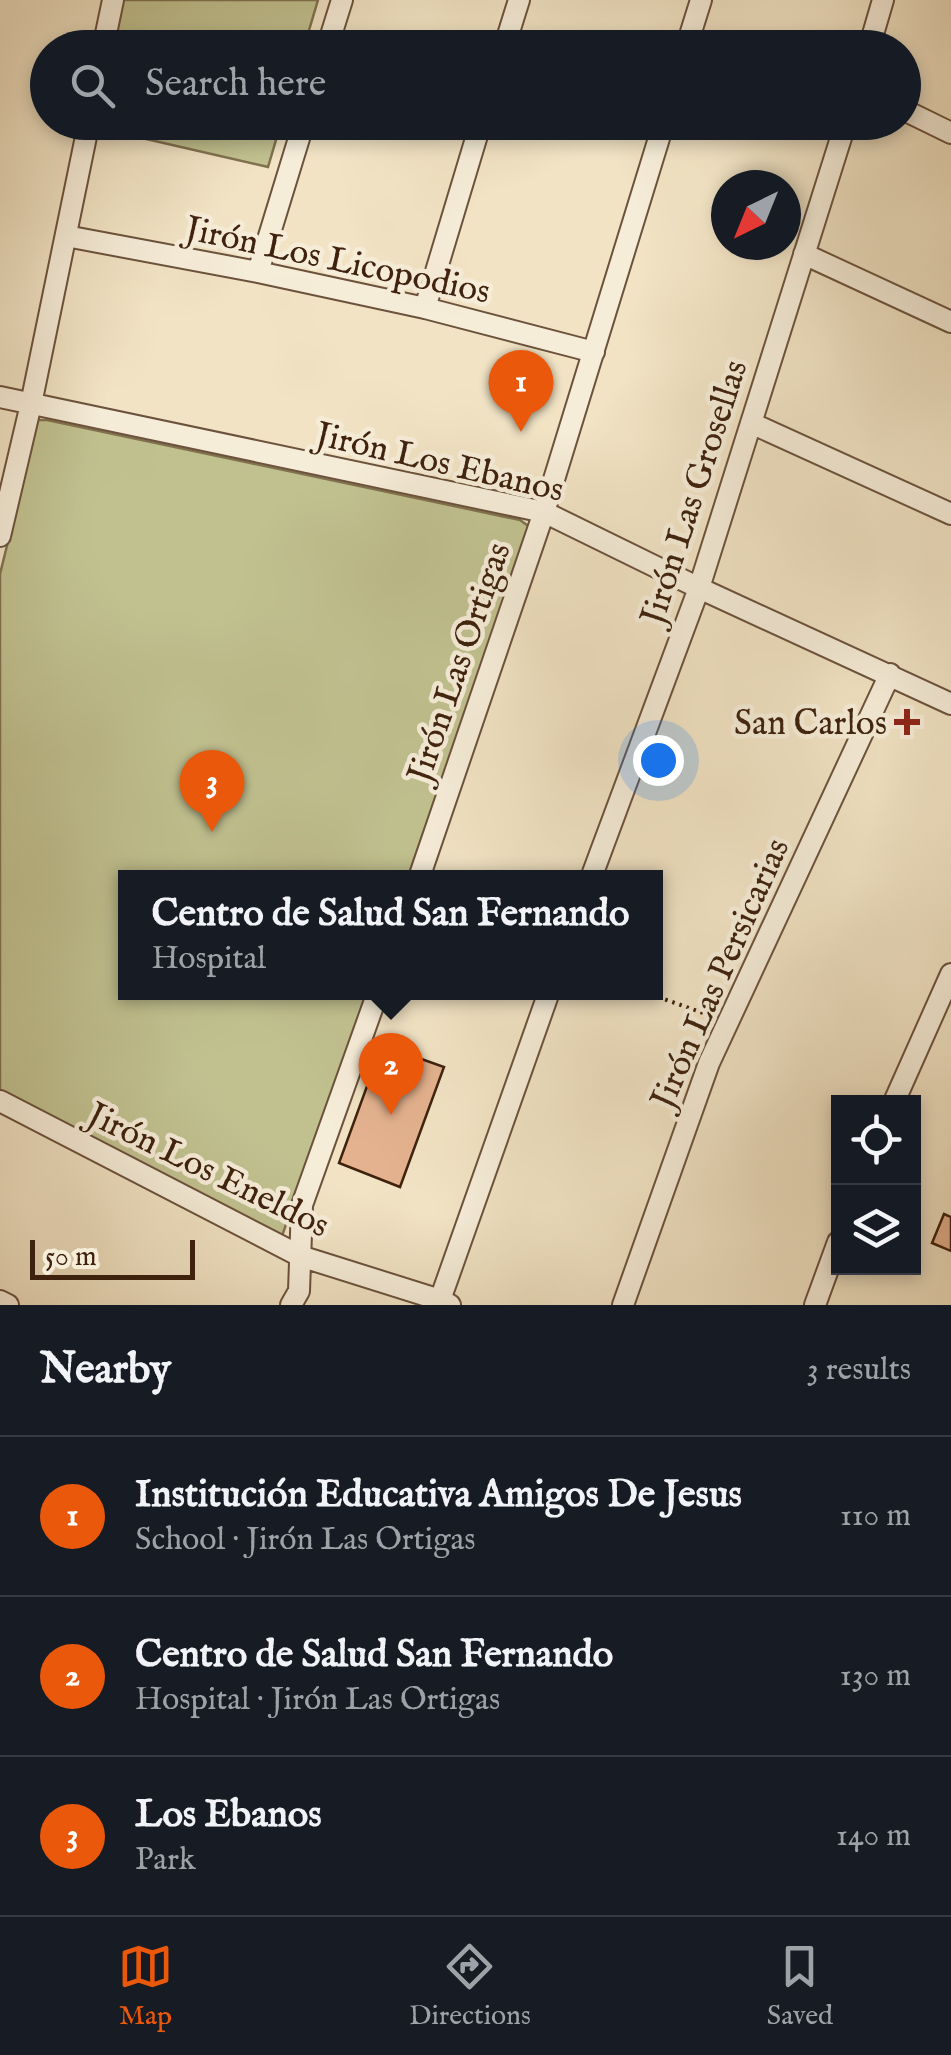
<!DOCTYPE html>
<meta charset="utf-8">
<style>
:root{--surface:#171b24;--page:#242831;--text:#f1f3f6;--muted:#9ea1a6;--line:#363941;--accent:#ea580c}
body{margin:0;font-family:"IM FELL English",serif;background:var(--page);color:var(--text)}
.controls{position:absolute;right:30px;bottom:30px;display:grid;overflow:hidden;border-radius:0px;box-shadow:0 5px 15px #0003}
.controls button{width:90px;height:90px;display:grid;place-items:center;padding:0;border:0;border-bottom:2px solid var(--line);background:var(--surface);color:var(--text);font:50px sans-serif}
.compass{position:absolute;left:711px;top:170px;width:90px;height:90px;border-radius:50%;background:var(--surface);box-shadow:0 5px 15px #0003;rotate:223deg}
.scale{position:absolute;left:30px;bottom:25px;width:165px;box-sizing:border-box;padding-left:10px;border:5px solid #3f220e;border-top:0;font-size:28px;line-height:35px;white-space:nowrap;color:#3f220e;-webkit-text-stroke:8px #f6edd9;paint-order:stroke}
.you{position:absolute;left:658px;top:760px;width:35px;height:35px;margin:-25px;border:8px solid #fff;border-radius:50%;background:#1a73e8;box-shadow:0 0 0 15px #1a73e833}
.badge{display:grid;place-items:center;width:65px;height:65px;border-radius:50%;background:var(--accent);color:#fff;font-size:32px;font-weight:700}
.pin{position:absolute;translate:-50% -82px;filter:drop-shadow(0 2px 5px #0008)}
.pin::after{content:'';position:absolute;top:52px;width:35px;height:30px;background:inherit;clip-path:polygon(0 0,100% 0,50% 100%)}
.popup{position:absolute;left:118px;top:870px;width:545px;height:130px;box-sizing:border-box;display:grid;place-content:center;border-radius:0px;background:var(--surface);filter:drop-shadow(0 2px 8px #0005);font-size:32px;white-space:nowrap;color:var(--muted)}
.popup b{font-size:38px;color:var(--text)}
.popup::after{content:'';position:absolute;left:50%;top:100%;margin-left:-20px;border:20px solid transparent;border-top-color:var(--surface)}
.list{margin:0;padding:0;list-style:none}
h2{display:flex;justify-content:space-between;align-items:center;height:130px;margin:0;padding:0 40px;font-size:42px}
h2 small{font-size:32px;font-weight:400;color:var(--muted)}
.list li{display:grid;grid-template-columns:65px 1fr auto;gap:30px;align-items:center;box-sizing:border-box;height:160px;padding:0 40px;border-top:2px solid var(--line)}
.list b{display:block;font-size:38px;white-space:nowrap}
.list p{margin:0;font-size:32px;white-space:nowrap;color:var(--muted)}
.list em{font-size:32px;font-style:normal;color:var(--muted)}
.icon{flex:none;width:55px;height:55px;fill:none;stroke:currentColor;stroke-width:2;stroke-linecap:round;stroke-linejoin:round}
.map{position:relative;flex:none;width:951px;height:1305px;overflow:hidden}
.search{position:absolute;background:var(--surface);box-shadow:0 5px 15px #0003;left:30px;right:30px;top:30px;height:110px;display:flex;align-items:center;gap:25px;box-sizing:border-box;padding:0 35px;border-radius:55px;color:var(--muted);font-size:38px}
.sheet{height:610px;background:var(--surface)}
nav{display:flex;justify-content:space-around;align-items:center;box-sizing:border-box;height:140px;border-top:2px solid var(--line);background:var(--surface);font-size:28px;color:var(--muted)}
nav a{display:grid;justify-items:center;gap:5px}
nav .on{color:var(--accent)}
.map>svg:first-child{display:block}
</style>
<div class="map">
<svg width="951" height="1305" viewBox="0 0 951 1305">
<rect width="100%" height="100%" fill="#f1e3c4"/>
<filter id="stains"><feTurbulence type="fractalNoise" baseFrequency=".002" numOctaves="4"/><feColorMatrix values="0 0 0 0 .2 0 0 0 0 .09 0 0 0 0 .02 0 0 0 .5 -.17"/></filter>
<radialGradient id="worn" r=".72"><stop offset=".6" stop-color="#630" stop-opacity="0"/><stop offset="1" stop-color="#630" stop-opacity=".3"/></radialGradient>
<path fill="#c1c190" stroke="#80724f" stroke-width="2.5" d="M122,0H318L304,47L111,48Z
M95,122L281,123L268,167L94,127Z
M38,420H47L520,520L531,528L408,877L126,878V992L367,993L282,1236L0,1090V574Z"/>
<path fill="#e4b28f" stroke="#3f220e" stroke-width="2.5" d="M382,1045L444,1067L400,1187L339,1163Z
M944,1214L951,1217V1251L932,1243Z"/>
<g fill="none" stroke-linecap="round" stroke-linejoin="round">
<g stroke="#6c523c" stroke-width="24">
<path id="street" d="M103,48L113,0
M327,48L342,0
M504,48L519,0
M686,48L701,0
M869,48L883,0
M904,110L951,133
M66,236L258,272L425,308L594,352
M804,254L951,322
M258,272L304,122
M425,308L481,122
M0,397L544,512L699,588L951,704
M751,423L951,514
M0,536L31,404L89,122
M419,878L544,512L664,122
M591,878L699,588L846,122
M0,1101L300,1256L440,1300L450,1305
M894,1102L951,974
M440,1300L549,992
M0,1301L8,1305
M291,1305L299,1291L302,1205L378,992
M623,1305L709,1063L890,674
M815,1305L838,1242"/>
</g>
<path stroke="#3f220e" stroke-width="4" stroke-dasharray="2.5 5" stroke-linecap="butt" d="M644,992L709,1015"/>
<use href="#street" stroke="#f6edd9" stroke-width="20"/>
</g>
<path fill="#8f2418" stroke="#f6edd9" stroke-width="4" d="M902 707h10v10h10v10h-10v10h-10v-10h-10v-10h10z"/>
<g text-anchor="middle" stroke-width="9" stroke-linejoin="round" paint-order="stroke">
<g font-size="35" fill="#3f220e" stroke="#f6edd9">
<text transform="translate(338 259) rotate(12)" y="12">Jirón Los Licopodios</text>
<text transform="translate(440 461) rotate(13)" y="12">Jirón Los Ebanos</text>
<text transform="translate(693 492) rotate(-72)" y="12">Jirón Las Grosellas</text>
<text transform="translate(458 662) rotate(-71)" y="12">Jirón Las Ortigas</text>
<text transform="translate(719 973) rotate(-66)" y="12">Jirón Las Persicarias</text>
<text transform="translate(209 1169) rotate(26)" y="12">Jirón Los Eneldos</text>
</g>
<g font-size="35" fill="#3f220e" stroke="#f6edd9" text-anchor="end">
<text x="887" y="734">San Carlos</text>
</g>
</g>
<rect width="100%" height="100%" filter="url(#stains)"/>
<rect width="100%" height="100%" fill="url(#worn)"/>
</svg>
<div class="controls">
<button><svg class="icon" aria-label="locate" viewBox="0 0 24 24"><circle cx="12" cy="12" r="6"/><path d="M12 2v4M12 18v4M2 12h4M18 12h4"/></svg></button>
<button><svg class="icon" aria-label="layers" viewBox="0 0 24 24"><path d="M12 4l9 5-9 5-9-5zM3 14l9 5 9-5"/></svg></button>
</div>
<svg class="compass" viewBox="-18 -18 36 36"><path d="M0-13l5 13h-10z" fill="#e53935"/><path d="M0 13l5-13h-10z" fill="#9ea1a6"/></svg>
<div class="scale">50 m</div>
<div class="you"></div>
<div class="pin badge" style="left:521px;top:432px">1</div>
<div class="pin badge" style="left:391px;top:1115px">2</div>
<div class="popup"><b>Centro de Salud San Fernando</b>Hospital</div>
<div class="pin badge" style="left:212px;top:832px">3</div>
<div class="search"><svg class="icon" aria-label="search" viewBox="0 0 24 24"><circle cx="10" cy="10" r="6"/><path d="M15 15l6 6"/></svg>Search here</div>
</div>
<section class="sheet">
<h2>Nearby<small>3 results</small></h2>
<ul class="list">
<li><span class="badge">1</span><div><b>Institución Educativa Amigos De Jesus</b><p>School · Jirón Las Ortigas</p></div><em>110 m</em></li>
<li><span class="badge">2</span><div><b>Centro de Salud San Fernando</b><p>Hospital · Jirón Las Ortigas</p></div><em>130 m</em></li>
<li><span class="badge">3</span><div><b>Los Ebanos</b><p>Park</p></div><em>140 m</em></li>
</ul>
</section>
<nav>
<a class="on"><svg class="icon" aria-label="map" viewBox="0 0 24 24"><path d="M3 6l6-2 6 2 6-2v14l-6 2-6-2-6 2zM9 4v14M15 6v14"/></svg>Map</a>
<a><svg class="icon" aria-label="directions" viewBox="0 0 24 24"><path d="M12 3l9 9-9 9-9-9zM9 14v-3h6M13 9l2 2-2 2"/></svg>Directions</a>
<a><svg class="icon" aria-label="saved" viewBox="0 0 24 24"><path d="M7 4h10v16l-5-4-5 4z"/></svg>Saved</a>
</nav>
